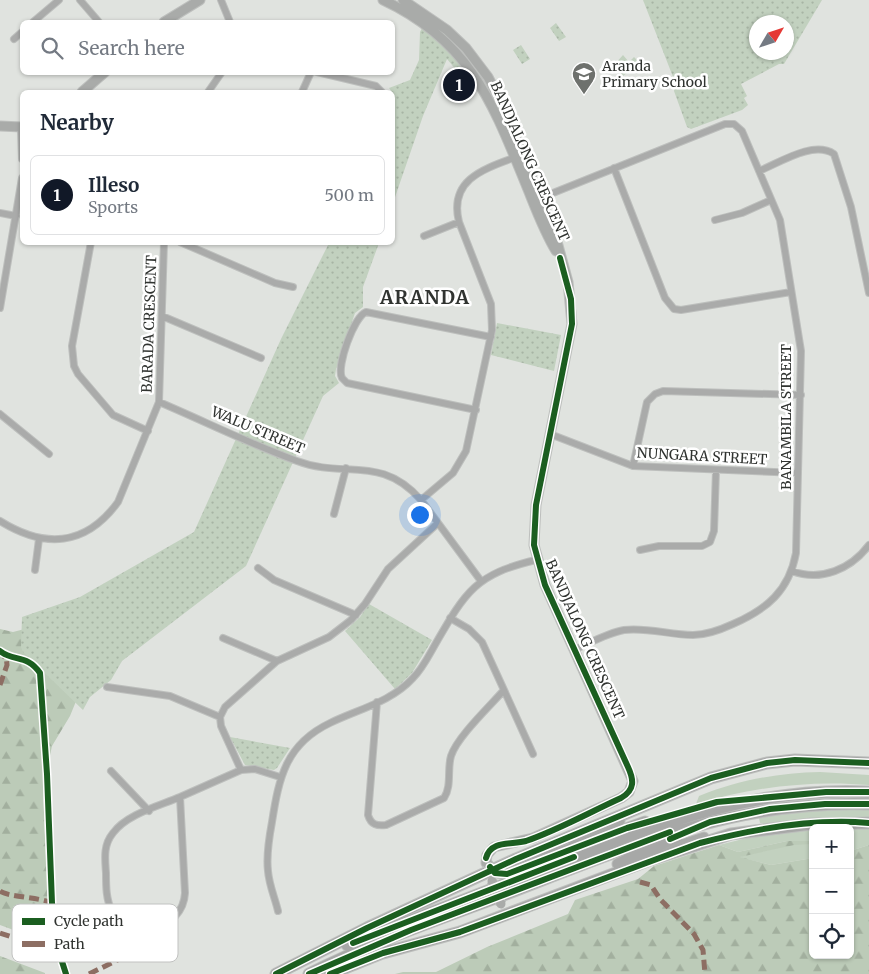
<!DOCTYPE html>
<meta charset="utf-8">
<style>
:root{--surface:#fff;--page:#f2f2f3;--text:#1f2937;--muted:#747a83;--line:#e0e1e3;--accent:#111827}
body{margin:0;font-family:Merriweather,serif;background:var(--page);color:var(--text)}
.controls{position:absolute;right:15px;bottom:15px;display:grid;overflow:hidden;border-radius:8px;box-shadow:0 1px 4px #0004}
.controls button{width:45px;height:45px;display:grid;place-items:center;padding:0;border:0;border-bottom:1px solid var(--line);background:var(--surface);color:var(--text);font:25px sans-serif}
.compass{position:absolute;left:749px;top:15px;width:45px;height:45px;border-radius:50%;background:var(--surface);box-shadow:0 1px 4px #0004;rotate:51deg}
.you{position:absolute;left:419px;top:514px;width:18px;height:18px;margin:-12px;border:4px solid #fff;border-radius:50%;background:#1a73e8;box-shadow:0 0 0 8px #1a73e833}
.badge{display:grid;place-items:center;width:32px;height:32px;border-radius:50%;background:var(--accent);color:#fff;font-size:16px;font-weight:700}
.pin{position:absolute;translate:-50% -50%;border:2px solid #fff;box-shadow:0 1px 5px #0006}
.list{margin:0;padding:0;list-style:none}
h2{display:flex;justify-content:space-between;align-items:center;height:65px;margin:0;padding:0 20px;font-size:21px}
h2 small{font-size:16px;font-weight:400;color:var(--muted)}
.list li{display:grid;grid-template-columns:32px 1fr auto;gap:15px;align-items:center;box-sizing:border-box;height:80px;margin:0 10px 10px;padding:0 10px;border:1px solid var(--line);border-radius:8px}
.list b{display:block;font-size:19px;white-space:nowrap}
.list p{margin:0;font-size:16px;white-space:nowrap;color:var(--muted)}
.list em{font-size:16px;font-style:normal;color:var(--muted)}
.icon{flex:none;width:28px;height:28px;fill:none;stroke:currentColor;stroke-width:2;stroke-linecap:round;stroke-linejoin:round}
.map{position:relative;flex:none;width:869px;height:974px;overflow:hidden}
.search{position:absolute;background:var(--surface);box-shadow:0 1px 4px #0004;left:20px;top:20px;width:375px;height:55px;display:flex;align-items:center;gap:12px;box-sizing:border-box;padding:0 18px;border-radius:8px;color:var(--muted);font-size:19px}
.panel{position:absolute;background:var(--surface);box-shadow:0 1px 4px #0004;left:20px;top:90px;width:375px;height:155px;border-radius:8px}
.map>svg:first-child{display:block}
</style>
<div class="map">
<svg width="869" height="974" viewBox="0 0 869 974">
<defs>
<pattern id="forest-firs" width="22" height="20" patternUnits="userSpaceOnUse" patternTransform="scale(1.25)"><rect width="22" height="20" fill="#bccbb8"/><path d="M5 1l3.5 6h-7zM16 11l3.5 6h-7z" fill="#a2af9e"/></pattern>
<pattern id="park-dots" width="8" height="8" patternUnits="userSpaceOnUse" patternTransform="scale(1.25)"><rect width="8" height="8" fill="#c2d1bf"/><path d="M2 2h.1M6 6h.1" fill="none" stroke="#a7b4a4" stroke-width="1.8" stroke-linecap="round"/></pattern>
</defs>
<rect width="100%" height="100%" fill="#e0e3df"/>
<path fill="#c2d1bf" d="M820,772L869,775V785C811,780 752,787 696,804L699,796C739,780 777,773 820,772Z
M827,809L869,810V818L812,819L770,825L760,823L759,818L771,813Z
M850,828H869V845L850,851Z
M813,829V841H787L738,852L719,845L755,836Z
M794,844H813V858L771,865L738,857Z"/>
<path fill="url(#forest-firs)" d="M44,624L81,689L70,716L52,746L43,788L49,930L46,942L0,925V629L13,632Z
M787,841H813V844L794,845L740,857L771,865L813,858V955H850V851L869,845V974H395L403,972H436L487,947L568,914L575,900L638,879L654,866L719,845L738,852Z
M0,956L45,973V974H0Z"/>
<path fill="url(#park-dots)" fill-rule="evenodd" d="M640,0H822L784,64H779L741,84L747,96L744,98L748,105L742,110L691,129L687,127L674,91L675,82L643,0ZM756,22H786V52H756Z
M556,23L566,37L559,41L550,28Z
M423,26L462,65L457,71L447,59L423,116L393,203L392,92L389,88L410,80L419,60L420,32Z
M521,45L530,59L522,64L513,50Z
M623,55L629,62L634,57L640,63L623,76L614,65Z
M329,243H379L363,287V307L355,313L336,369L335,376L339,383L323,396L246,566L122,661L111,680L90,697L83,710L23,652L21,647L22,617L80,597L194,532L281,339Z
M497,323L561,335L554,371L491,355Z
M369,604L432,640L412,673L395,689L345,631L360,617Z
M230,737L290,748L277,768L274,770L245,765Z"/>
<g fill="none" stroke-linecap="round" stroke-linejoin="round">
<g stroke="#bdbfbd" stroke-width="8">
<path id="street" d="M80,0L99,22
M221,0L230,22
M33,22L59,0
M14,39L22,32
M317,72L376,86L382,92
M208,92L222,72
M302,92L311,72
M21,127L22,159
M614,168L665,298L674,309L681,310L791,292
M759,171C779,163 813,140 834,154L851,207L869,293
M538,199L725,124H734L742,131L780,220L801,351L796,553C789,591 767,609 733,624C720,630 707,635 693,635C670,635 647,627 624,630C607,633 590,643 574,650
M0,213L16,216
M715,220L742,213L771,200
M424,236L459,222
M91,242L72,346L74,366L78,374L113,415L148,431
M180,242L275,283L293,287
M0,308L22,178
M162,316L261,358
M159,402C204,421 250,444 297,461C344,479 381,454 421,500L481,581
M476,410L347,383L342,378C336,366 354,317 366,312L491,337
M0,414L49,454
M550,434L633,466L798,473
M633,466L647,402L655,394L663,391L801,395
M421,500L453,473L466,451L492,330L491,304L459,222C448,178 487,168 519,156
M334,514L346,468
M0,521C45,549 86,546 118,502L159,402L164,242
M640,550L659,546H702L710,542L714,531L716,470
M258,568L274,580L356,615
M35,570L39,539
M792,571C821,582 851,569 869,545
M223,638L277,661
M107,687L170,696L220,717L221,726L241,770
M504,690L533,754
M377,702L368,815C371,825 377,826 386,825L444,798C452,786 447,769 451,756C457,737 490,706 504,690L482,642L469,629L450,618
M220,717L225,707L277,661L329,637L351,620L365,604L388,569L438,523
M111,771L149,811
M180,797C159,806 127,814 113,833C103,845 105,859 106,873C106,886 106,900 112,911C131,944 183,930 185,893L180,797L241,770L255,769L280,777
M278,911C275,898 269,885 268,871C266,855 269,838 272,822C279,777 286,744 330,723C359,709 391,702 413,678C423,668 429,655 436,643C466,591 476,574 536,560"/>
</g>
<g stroke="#bdbfbd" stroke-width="11">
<path id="secondary" d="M383,0C473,42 494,107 529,192C537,212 545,233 556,251
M403,0L447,30L466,48L488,77L504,108L556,238L568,282L572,324L536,505L534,545L545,585L633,781L629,792L621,798L533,838L494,847L487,855L486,863
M164,22L200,0
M82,92L105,72
M0,126L22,127
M573,843L620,821
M655,853L704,837
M495,873L507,874L541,859"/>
</g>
<g stroke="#bdbfbd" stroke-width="13">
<path id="highway" d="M537,861L645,822
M618,864L678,836
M347,945C415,919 483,892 552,866C657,825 754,786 869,792
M383,953L460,932L650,860L731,834L811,824L869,823
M276,974L367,928L516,859L711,778L767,763L795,760L869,763
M309,974C370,943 437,920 501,896C626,848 732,800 869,804
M330,974L390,950"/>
</g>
<use href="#street" stroke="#aaabaa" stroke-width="6"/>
<use href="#secondary" stroke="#a9aba9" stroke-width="9"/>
<use href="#highway" stroke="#a7a8a7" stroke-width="11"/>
<g stroke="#bdbfbd" stroke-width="11" stroke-linecap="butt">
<path id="secondary-bridge" d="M487,863L495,873
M492,881L501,904"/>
</g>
<use href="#secondary-bridge" stroke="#a9aba9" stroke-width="9"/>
<path stroke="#8d6e63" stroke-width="5" stroke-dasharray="10 5" stroke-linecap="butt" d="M0,685L7,665L6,655L2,657
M640,882L651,885L660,899L694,934L703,950L705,974
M0,891C7,897 39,897 52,903
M0,933L47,949L57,946
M89,974L140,949L144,930"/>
<g stroke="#fff" stroke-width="9">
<path id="cycleway" d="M0,651C14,662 27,654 40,673L47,774L52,903L57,946L66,974
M670,839L710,822L770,809L825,804H869
M486,858C491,840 511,845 526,841C558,830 590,812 621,798C635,790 634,780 628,767L545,585L534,545L536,505L572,324L571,299L560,258
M490,867L495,873L507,874L627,828L717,802L826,792H869
M353,943L574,857
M276,974L367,928L516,859L711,778L767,763L795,760L869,763
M309,974L411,930L670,832
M330,974L383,953L460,932L700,843C753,829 814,818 869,823"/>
</g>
<use href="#cycleway" stroke="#1b5e20" stroke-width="6"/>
</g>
<defs>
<g id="school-pin" transform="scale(1.25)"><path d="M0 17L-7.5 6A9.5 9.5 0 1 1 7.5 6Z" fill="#6e716d" stroke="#fff"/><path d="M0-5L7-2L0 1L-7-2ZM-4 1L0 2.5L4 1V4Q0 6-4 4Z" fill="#fff"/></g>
</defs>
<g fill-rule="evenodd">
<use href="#school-pin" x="584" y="74"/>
</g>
<g text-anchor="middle" stroke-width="5" stroke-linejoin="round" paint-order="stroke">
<g font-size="14" fill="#303330" stroke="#fff" text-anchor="start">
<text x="602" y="71">Aranda<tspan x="602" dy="16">Primary School</tspan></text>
</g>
<g font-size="14" fill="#303330" stroke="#fff">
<text transform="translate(530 161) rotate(66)" y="5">BANDJALONG CRESCENT</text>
<text transform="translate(149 324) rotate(-88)" y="5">BARADA CRESCENT</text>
<text transform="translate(786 417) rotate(-90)" y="5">BANAMBILA STREET</text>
<text transform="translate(258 430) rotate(23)" y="5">WALU STREET</text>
<text transform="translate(702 456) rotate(3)" y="5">NUNGARA STREET</text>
<text transform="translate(585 639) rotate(66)" y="5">BANDJALONG CRESCENT</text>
</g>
<g font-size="19" font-weight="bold" letter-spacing="1" fill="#303330" stroke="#fff">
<text x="425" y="304">ARANDA</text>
</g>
</g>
<rect x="12" y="904" width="166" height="58" rx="8" fill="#fff" stroke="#c1c2c1" stroke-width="1"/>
<rect x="22" y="918" width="23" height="7" fill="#1b5e20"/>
<rect x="22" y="941" width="23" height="6" fill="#8d6e63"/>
<g font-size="14" fill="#303330">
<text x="54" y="926">Cycle path</text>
<text x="54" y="949">Path</text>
</g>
</svg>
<div class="controls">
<button>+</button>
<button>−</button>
<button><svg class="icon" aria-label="locate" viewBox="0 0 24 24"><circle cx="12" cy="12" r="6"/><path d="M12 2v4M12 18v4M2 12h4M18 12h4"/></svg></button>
</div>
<svg class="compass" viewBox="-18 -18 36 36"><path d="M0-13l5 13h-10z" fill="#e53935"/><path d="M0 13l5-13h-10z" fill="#747a83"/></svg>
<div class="you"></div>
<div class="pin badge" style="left:459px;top:85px">1</div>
<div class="search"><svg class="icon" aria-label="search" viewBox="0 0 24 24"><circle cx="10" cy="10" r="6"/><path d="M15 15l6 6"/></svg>Search here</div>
<section class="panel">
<h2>Nearby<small></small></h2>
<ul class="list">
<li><span class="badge">1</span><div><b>Illeso</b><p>Sports</p></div><em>500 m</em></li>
</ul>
</section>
</div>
